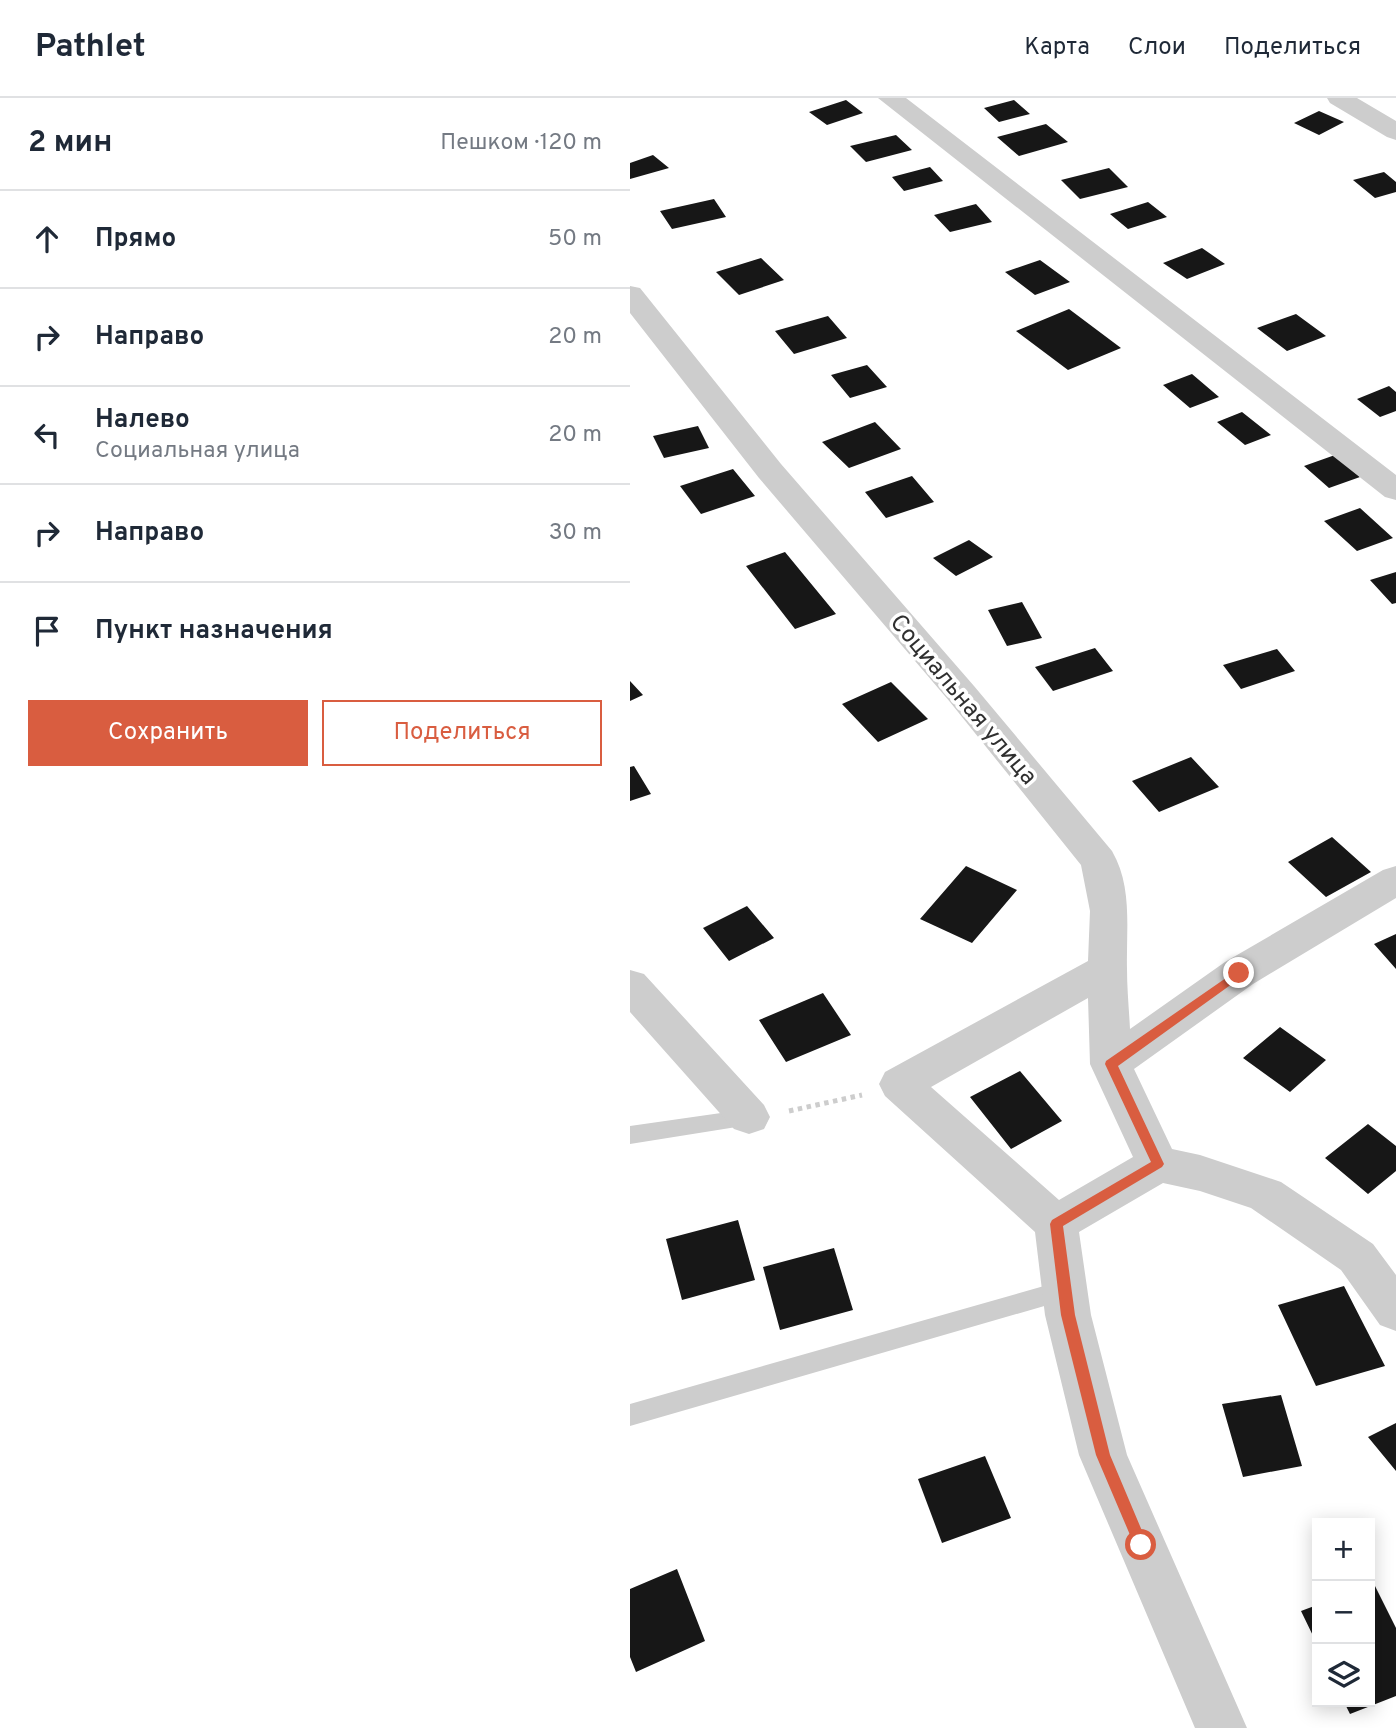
<!DOCTYPE html>
<html lang="ru">
<meta charset="utf-8">
<style>
:root{--surface:#fff;--page:#f6f6f7;--text:#1f2937;--muted:#747a83;--line:#e0e1e3;--accent:#d95d40}
body{margin:0;font-family:Overpass,sans-serif;background:var(--page);color:var(--text)}
.controls{position:absolute;right:21px;bottom:21px;display:grid;overflow:hidden;border-radius:0px;box-shadow:0 4px 18px #0003}
.controls button{width:63px;height:63px;display:grid;place-items:center;padding:0;border:0;border-bottom:2px solid var(--line);background:var(--surface);color:var(--text);font:35px sans-serif}
.stop{position:absolute;width:21px;height:21px;margin:-16px;border:5px solid #d95d40;border-radius:50%;background:#fff}
.stop.end{background:#d95d40;border-color:#fff;box-shadow:0 2px 7px #0008}
.list{margin:0;padding:0;list-style:none}
h2{display:flex;justify-content:space-between;align-items:center;height:91px;margin:0;padding:0 28px;font-size:30px}
h2 small{font-size:23px;font-weight:400;color:var(--muted)}
.list li{display:grid;grid-template-columns:46px 1fr auto;gap:21px;align-items:center;box-sizing:border-box;height:98px;padding:0 28px;border-top:2px solid var(--line)}
.list b{display:block;font-size:26px;white-space:nowrap}
.list p{margin:0;font-size:23px;white-space:nowrap;color:var(--muted)}
.list em{font-size:23px;font-style:normal;color:var(--muted)}
.actions{display:flex;gap:14px;padding:21px 28px}
.actions a{flex:1;padding:16px 0;border:2px solid var(--accent);border-radius:0px;text-align:center;font-size:24px;color:var(--accent)}
.actions .main{background:var(--accent);color:#fff}
.icon{flex:none;width:38px;height:38px;fill:none;stroke:currentColor;stroke-width:2;stroke-linecap:round;stroke-linejoin:round}
.map{position:relative;flex:none;width:766px;height:1630px;overflow:hidden}
header{display:flex;align-items:center;gap:42px;box-sizing:border-box;height:98px;padding:0 35px;background:var(--surface);border-bottom:2px solid var(--line)}
header strong{font-size:33px}
nav{display:flex;gap:38px;margin-inline-start:auto;font-size:24px}
main{display:flex}
aside{flex:1;background:var(--surface)}
.map>svg:first-child{display:block}
</style>
<header>
<strong>Pathlet</strong>
<nav><a>Карта</a><a>Слои</a><a>Поделиться</a></nav>
</header>
<main>
<aside>
<h2>2 мин<small>Пешком · 120 m</small></h2>
<ul class="list">
<li><svg class="icon" aria-label="ahead" viewBox="0 0 24 24"><path d="M12 20V5M6 11l6-6 6 6"/></svg><div><b>Прямо</b></div><em>50 m</em></li>
<li><svg class="icon" aria-label="right" viewBox="0 0 24 24"><path d="M7 20v-9h11M14 6l5 5-5 5"/></svg><div><b>Направо</b></div><em>20 m</em></li>
<li><svg class="icon" aria-label="left" viewBox="0 0 24 24"><path d="M17 20v-9H6M10 6l-5 5 5 5"/></svg><div><b>Налево</b><p>Социальная улица</p></div><em>20 m</em></li>
<li><svg class="icon" aria-label="right" viewBox="0 0 24 24"><path d="M7 20v-9h11M14 6l5 5-5 5"/></svg><div><b>Направо</b></div><em>30 m</em></li>
<li><svg class="icon" aria-label="arrive" viewBox="0 0 24 24"><path d="M6 21V4h12l-3 4 3 4H6"/></svg><div><b>Пункт назначения</b></div></li>
</ul>
<div class="actions"><a class="main">Сохранить</a><a>Поделиться</a></div>
</aside>
<div class="map">
<svg width="766" height="1630" viewBox="0 0 766 1630">
<rect width="100%" height="100%" fill="#fff"/>
<path fill="#171717" d="M216,2L233,15L197,27L179,14Z
M384,2L400,16L369,24L354,10Z
M689,13L714,24L689,37L664,25Z
M416,26L438,44L389,58L367,39Z
M266,37L282,52L236,64L220,48Z
M23,57L39,70L0,81V65Z
M300,69L313,83L274,93L262,79Z
M479,70L498,89L450,101L431,82Z
M754,74L766,84V94L745,100L723,82Z
M84,101L96,119L42,131L30,113Z
M518,104L537,119L498,131L480,116Z
M346,106L362,124L320,134L304,117Z
M572,150L595,166L557,181L533,165Z
M131,160L154,182L109,197L86,174Z
M410,162L440,184L405,197L375,174Z
M439,211L491,250L438,272L386,233Z
M666,216L696,238L657,253L627,230Z
M198,218L217,240L164,256L145,233Z
M237,267L257,289L220,300L201,277Z
M562,276L589,299L560,310L533,287Z
M759,288L766,294V313L750,319L727,301Z
M612,314L641,337L615,347L587,324Z
M245,324L271,351L219,370L192,344Z
M68,328L79,350L34,360L23,338Z
M705,357L730,379L699,390L674,368Z
M103,371L125,398L71,416L50,388Z
M282,378L304,404L256,420L235,394Z
M730,410L763,440L727,453L694,423Z
M339,442L363,459L326,478L303,460Z
M155,454L206,516L165,531L116,468Z
M766,474V505L762,506L740,482Z
M392,504L412,540L377,548L358,512Z
M465,550L483,573L423,593L405,569Z
M647,551L665,573L611,591L593,567Z
M0,583L13,597L0,603Z
M261,584L298,621L248,644L212,606Z
M561,659L589,689L529,714L502,683Z
M4,668L21,696L0,703V669Z
M702,739L741,774L696,799L658,764Z
M336,768L387,792L342,845L290,821Z
M117,808L144,840L99,863L73,830Z
M766,836V871L744,846Z
M193,895L221,937L156,964L129,922Z
M650,929L696,962L660,994L613,960Z
M390,973L432,1023L381,1051L340,999Z
M738,1026L766,1048V1073L738,1096L695,1060Z
M108,1122L125,1182L52,1202L36,1141Z
M204,1150L223,1212L150,1232L133,1169Z
M714,1188L755,1268L686,1288L648,1207Z
M651,1297L672,1368L613,1379L592,1306Z
M766,1325V1373L738,1339Z
M355,1358L381,1420L312,1445L288,1381Z
M47,1471L75,1543L6,1574L0,1559V1491Z
M744,1486L766,1530V1598L720,1616L714,1604H740V1488Z
M687,1507V1546L671,1513Z"/>
<g fill="none" stroke-linecap="round" stroke-linejoin="round">
<path stroke="#cdcdcd" stroke-width="5" stroke-dasharray="4.5 4.5" stroke-linecap="butt" d="M159,1013L232,997"/>
<path fill="#cdcdcd" fill-rule="evenodd" d="M119,1011L126,1013L129,1019L126,1025L119,1027L0,1046V1028Z
M435,1182L443,1185L446,1192L443,1199L435,1202L0,1328V1306Z"/>
<path fill="#cdcdcd" fill-rule="evenodd" d="M248,0H276L766,377V402L755,399Z
M697,0H727L766,23V42L757,39L700,5Z
M0,188L10,190L151,366L344,588L482,753C503,789 496,832 497,871C497,891 499,911 500,931L595,864L753,772L766,768V800L623,886L504,971L542,1051L570,1057L651,1084L743,1146L766,1177V1233L750,1227L711,1172L621,1110L570,1093L533,1085L449,1134L461,1217L497,1357L617,1630H565L449,1357L415,1217L405,1134L255,998L249,986L255,974L458,863L460,813L451,767L320,604L129,380L0,215ZM458,900L460,966L503,1059L429,1102L301,989Z
M0,872L14,876L134,1007L140,1019L134,1031L119,1036L104,1031L0,914Z"/>
</g>
<path fill="#d95d40" d="M609,871L615,875L613,878L488,968L534,1066L532,1069L433,1128L445,1217L480,1357L518,1447L511,1453L506,1451L466,1357L431,1217L420,1126L422,1122L521,1064L475,966L476,963Z"/>
<g text-anchor="middle" stroke-width="7" stroke-linejoin="round" paint-order="stroke">
<g font-size="24" fill="#303030" stroke="#fff">
<text transform="translate(334 601) rotate(50)" y="8">Социальная улица</text>
</g>
</g>
</svg>
<div class="controls">
<button>+</button>
<button>−</button>
<button><svg class="icon" aria-label="layers" viewBox="0 0 24 24"><path d="M12 4l9 5-9 5-9-5zM3 14l9 5 9-5"/></svg></button>
</div>
<div class="stop" style="left:511px;top:1447px"></div>
<div class="stop end" style="left:609px;top:875px"></div>
</div>
</main>
